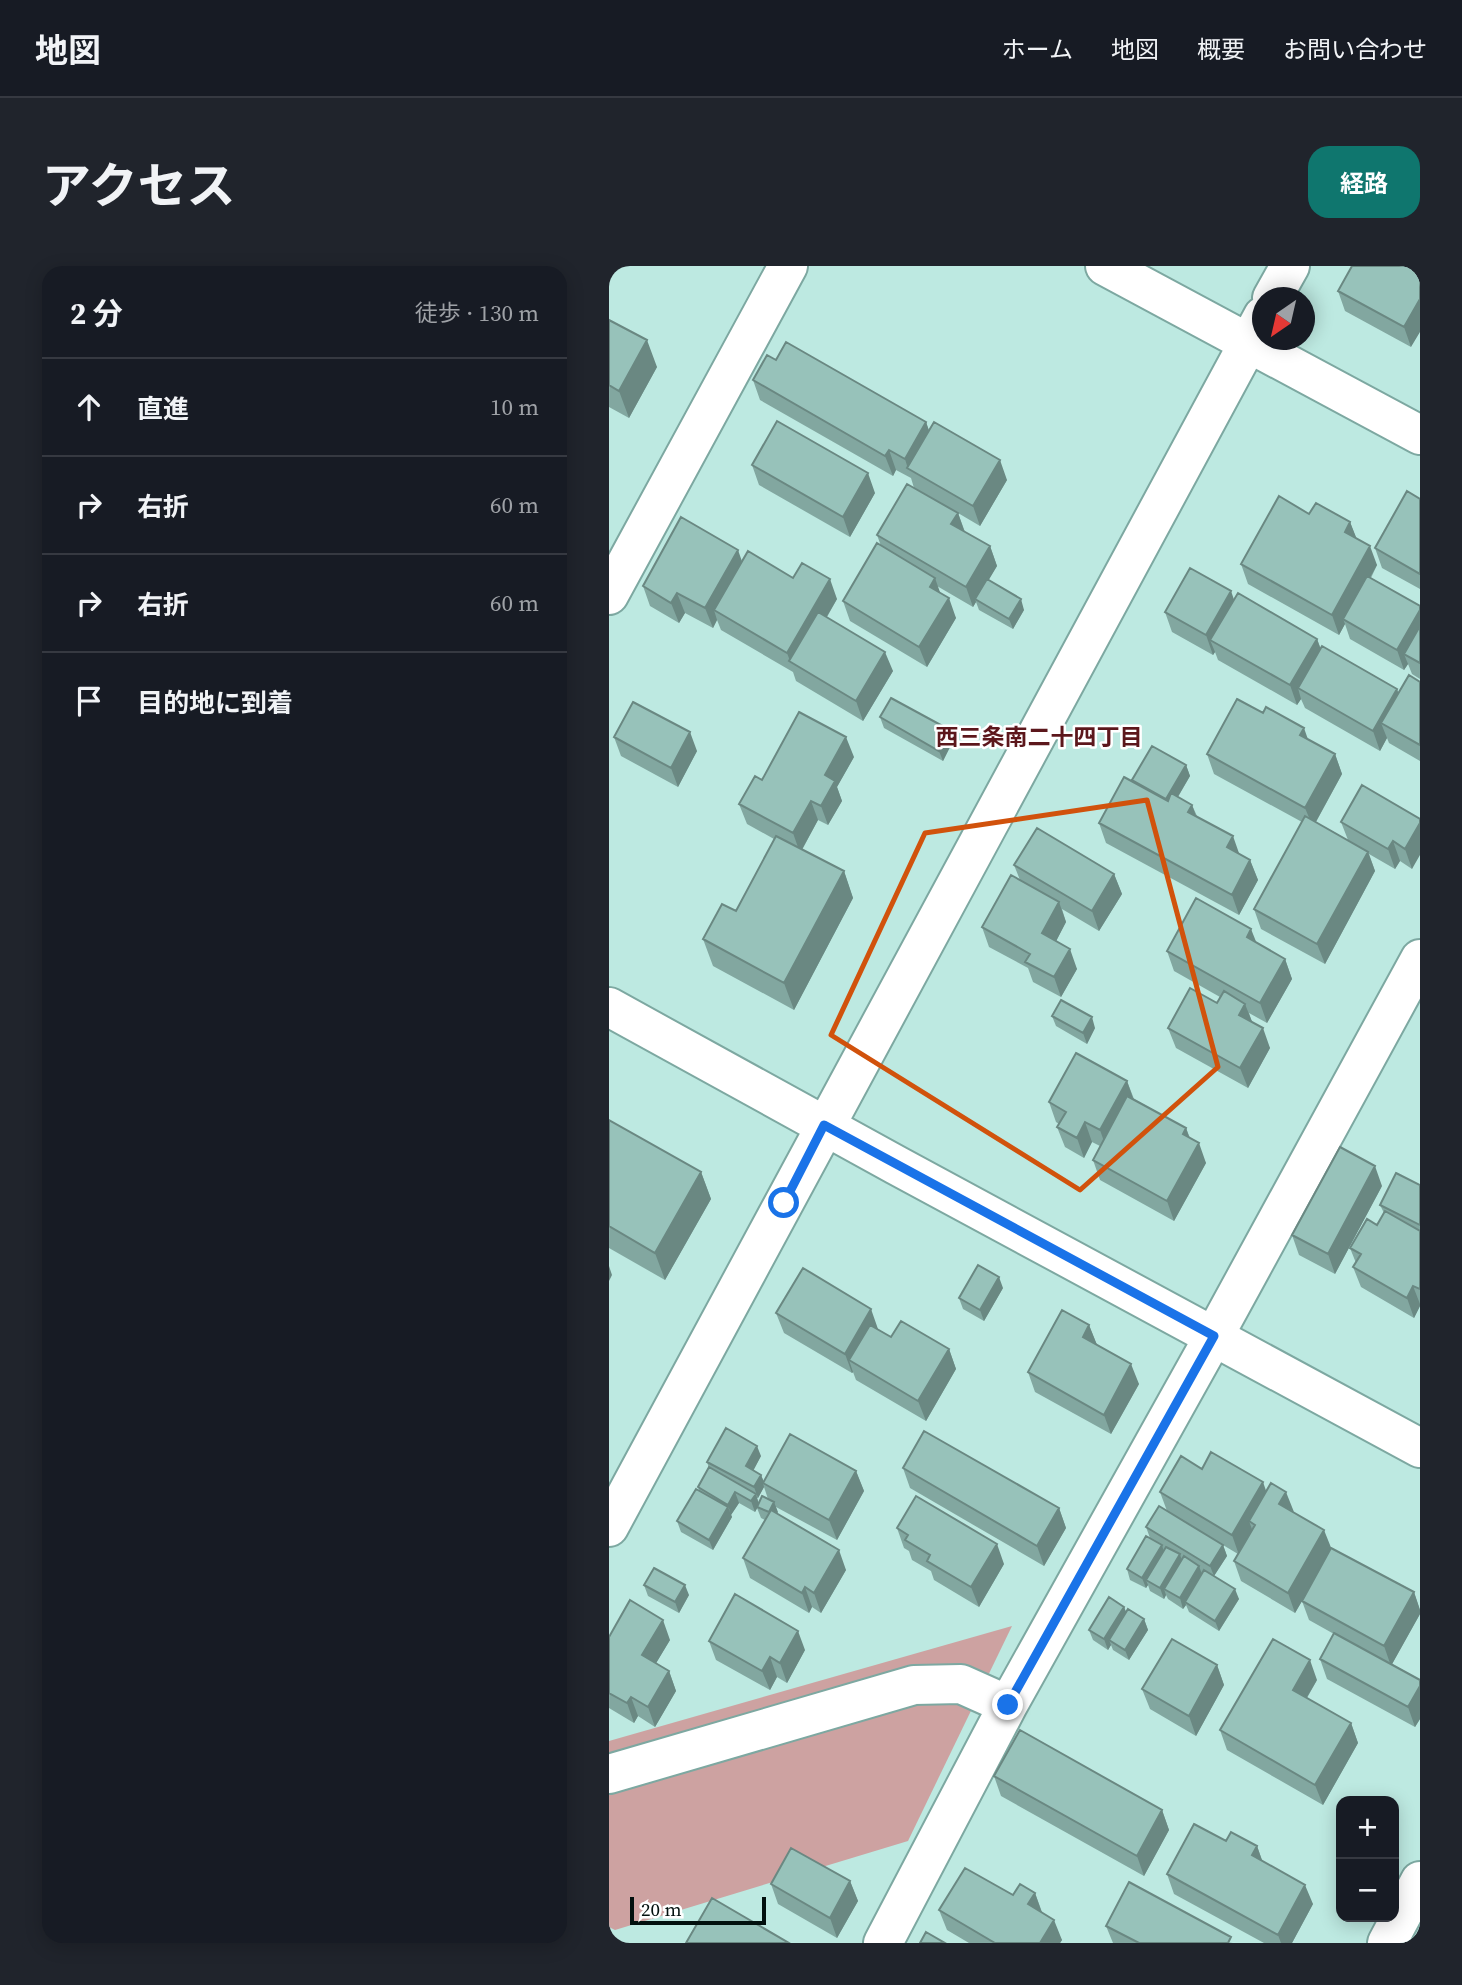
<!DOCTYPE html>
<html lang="ja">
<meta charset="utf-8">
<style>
:root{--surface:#171b24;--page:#20242c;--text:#f1f3f6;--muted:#9ea1a6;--line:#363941;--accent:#0f766e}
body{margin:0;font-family:"Source Serif 4","Noto Sans JP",serif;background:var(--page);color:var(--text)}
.controls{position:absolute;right:21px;bottom:21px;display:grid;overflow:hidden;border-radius:14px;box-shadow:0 4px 18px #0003}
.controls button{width:63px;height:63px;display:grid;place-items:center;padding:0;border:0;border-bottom:2px solid var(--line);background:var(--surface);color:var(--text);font:35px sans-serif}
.compass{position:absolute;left:643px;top:21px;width:63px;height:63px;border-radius:50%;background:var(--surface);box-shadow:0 4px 18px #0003;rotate:214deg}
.scale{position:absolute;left:21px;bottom:18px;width:136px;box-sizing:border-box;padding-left:7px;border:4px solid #02100e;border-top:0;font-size:19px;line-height:24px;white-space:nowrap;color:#02100e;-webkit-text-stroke:5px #fff;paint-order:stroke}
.stop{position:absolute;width:21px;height:21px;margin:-16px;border:5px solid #1a73e8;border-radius:50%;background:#fff}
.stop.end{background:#1a73e8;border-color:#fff;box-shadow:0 2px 7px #0008}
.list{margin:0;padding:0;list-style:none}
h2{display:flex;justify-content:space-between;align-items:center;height:91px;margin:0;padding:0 28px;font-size:30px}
h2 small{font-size:23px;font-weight:400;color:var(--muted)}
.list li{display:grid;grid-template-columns:46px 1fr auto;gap:21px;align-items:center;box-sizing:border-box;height:98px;padding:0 28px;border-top:2px solid var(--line)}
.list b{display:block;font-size:26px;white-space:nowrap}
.list em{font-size:23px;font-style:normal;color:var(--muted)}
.icon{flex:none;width:38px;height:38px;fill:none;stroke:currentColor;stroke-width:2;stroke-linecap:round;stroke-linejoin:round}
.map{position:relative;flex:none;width:811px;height:1677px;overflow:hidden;border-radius:21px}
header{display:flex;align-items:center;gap:42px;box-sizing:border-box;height:98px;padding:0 35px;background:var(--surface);border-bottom:2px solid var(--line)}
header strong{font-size:33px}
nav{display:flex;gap:38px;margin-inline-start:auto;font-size:24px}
.intro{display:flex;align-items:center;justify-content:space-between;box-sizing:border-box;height:168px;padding:0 42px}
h1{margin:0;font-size:49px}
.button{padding:18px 32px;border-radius:21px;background:var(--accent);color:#fff;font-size:24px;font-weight:700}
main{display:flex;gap:42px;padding:0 42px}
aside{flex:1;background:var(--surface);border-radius:21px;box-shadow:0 4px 18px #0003}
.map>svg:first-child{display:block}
</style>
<header>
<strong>地図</strong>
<nav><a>ホーム</a><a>地図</a><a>概要</a><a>お問い合わせ</a></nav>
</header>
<div class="intro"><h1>アクセス</h1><a class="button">経路</a></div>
<main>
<aside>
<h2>2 分<small>徒歩 · 130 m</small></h2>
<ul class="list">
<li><svg class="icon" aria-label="ahead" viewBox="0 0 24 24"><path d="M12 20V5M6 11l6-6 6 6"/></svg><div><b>直進</b></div><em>10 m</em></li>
<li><svg class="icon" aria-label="right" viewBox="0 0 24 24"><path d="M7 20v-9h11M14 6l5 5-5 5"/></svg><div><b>右折</b></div><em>60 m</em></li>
<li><svg class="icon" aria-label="right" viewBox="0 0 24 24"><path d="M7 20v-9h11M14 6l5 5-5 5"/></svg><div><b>右折</b></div><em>60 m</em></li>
<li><svg class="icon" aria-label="arrive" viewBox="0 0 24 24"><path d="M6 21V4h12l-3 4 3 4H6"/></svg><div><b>目的地に到着</b></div></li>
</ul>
</aside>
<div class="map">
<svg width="811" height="1677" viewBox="0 0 811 1677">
<rect width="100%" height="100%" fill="#bde9e1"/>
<path fill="#cda2a1" d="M403,1360L299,1575L6,1664L0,1661V1475Z"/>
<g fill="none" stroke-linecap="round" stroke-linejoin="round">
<g stroke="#7da8a1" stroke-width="42">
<path id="minor" d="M496,0L811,169
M663,32L681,0
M0,329L179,0
M0,741L287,899L811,1182
M0,1261L654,50
M0,1508L305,1419L352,1418L399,1439
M274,1677L399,1439L605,1070L811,693
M778,1677L811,1615"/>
</g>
<use href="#minor" stroke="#fff" stroke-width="38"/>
</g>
<path fill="#82a7a0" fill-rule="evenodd" d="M801,0L802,81L736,45L729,25Z
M0,54L48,101L20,152L0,141Z
M167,94L317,156L320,165L398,214L371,260L349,247L356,266L381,280L388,300L379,314L415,344L404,363L370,344L367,336L364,341L328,320L331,327L347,352L318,401L241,355L234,335L272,280L268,269L305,222L302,212L287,204L284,210L151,134L144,114Z
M143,199L266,227L241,271L150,219Z
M811,233V323L773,302L766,282Z
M700,248L741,256L747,272L768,299L762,312L811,340V413L803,408L799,398L795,404L741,373L736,358L730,369L639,318L632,298Z
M133,295L184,312L228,333L218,351L284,405L254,455L187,415L184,406L112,364L108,354L104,362L76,347L70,357L41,340L34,320Z
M625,333L708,373L712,383L790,427L811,416V495L780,477L778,472L771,485L696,442L692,433L688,439L609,394L606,386L604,389L563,366L556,346Z
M271,451L341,464L344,475L334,495L275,462Z
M5,471L88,485L69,521L12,490Z
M699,474L726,488L733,508L707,556L739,574L732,556L811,553L803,603L791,595L786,603L760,588L766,605L716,698L652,663L645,643L693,556L605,508L598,488Z
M245,491L228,521L233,535L219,559L209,554L193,584L235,605L244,632L185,744L104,700L94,673L127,645L165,573L138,558L130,538L153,514Z
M577,499L581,510L569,531L583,539L588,550L630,588L641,594L649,614L630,649L497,577L490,557L524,516Z
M405,599L505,608L513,628L490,665L453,643L457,656L447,675L468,703L452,731L424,716L419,702L380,681L373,661L411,614Z
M647,676L676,693L683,713L658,757L640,747L643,756L661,782L639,822L567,782L559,762L608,737L611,731L565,705L558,685Z
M443,750L486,762L478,778L447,760Z
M518,815L525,833L577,862L581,872L597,897L565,955L491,914L484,894L491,880L483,876L475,892L456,881L448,861L450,858L447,856L440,836Z
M0,854L92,906L102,933L56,1014L0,982Z
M811,919V1040L805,1052L752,1021L744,1001L747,997L741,982L768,959L775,947L771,939Z
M773,920L726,1008L690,989L683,969Z
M394,1022L375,1055L354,1043L350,1032Z
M167,1047L269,1063L282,1071L340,1083L347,1103L317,1155L247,1114L244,1106L243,1107L175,1067Z
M480,1059L488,1079L530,1118L502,1168L426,1126L419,1106Z
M152,1190L144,1204L152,1209L155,1216L247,1205L255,1225L228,1274L167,1241L168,1247L237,1304L212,1347L203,1341L200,1347L141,1312L134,1292L156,1254L152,1252L148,1242L146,1246L130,1237L122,1249L123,1251L104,1284L72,1266L68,1255L90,1224L89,1221L100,1202L98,1196ZM155,1221L159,1233L150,1237L148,1232H149Z
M294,1202L450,1242L457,1262L435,1300L301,1222Z
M593,1203L657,1226L684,1246L722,1282L805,1326L811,1344V1348L783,1398L811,1414V1453L806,1461L718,1413L711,1393L725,1368L700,1354L693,1335L686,1347L632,1315L625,1295L629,1288L614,1279L618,1290L605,1310L630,1333L610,1365L580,1346L577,1339L574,1343L559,1333L557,1329L555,1333L541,1325L539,1319L537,1322L521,1314L518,1303L541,1272L537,1261L558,1245L551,1226Z
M288,1262L395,1298L370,1341L325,1314L322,1305L303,1294L300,1285L295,1282Z
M35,1319L80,1329L70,1347L39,1330Z
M515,1341L517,1346L535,1353L539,1364L520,1394L504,1384L502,1379L499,1384L484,1374L480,1364Z
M0,1371L61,1374L47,1397L60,1405L67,1425L46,1461L29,1450L25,1457L0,1442Z
M100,1375L196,1384L178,1417L168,1411L161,1424L107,1394Z
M608,1399L615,1419L587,1470L541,1443L533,1423Z
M708,1414L698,1432L742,1457L749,1477L714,1539L618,1484L611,1464Z
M385,1510L553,1544L560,1564L535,1610L392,1530Z
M617,1575L648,1580L653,1594L704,1638L683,1677H655L565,1628L558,1608Z
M241,1615L249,1635L228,1672L169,1638L162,1618Z
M426,1627L433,1646L453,1674L451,1677H360L338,1664L330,1644L404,1629Z
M497,1660L624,1677H504Z"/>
<path fill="#6a8882" d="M811,33V66L802,81L795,61Z
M38,74L48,101L20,152L10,125Z
M317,156L324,176L299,203L296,193Z
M280,184L287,204L284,210L276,190Z
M391,194L398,214L371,260L364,240Z
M259,207L266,227L241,271L234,251Z
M349,247L356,267L342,258Z
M741,256L749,276L736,266Z
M381,280L388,300L368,334L366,333L367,336L364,341L357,321Z
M761,280L768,299L737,355L734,353L736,358L730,369L723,349Z
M129,284L136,304L105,344L108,354L104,362L96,342Z
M326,312L333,332L321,321Z
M221,313L228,333L189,400L181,395L178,387Z
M622,325L629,345L601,374L606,386L604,389L597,369Z
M68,327L76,347L70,357L62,337Z
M340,332L347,352L318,401L310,381Z
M412,333L415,344L404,363L400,353Z
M811,344V377L795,388L799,398L795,404L788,384Z
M708,373L715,393L689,422L692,433L688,439L681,419Z
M276,386L284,405L254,455L247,435Z
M788,423L795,442L772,457L778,472L771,485L764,465Z
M695,462L702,482L691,469Z
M341,464L344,475L334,495L330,485Z
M81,466L88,485L69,521L62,502Z
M237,471L245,491L228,521L233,535L219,559L212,540L216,509Z
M726,488L733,508L704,561L696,542Z
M577,499L581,510L561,544L557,533Z
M202,535L209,554L191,587L184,567Z
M583,539L590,558L579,546Z
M811,557V589L803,603L796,583Z
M624,570L631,590L618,581Z
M784,575L791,595L786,603L779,583Z
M759,586L766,605L716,698L708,678Z
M641,594L649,614L630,649L623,629Z
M235,605L244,632L185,744L175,717Z
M505,608L513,628L490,665L483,645Z
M450,636L457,656L441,687L433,667Z
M642,663L650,683L638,671Z
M461,683L468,703L452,731L445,711Z
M676,693L683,713L658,757L651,737Z
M636,738L644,758L630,749Z
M483,751L486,762L478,778L474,767Z
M654,762L661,782L639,822L631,802Z
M518,815L525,835L498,884L491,864Z
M476,856L483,876L475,892L468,872Z
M577,862L584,882L574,868Z
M590,877L597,897L565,955L558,935Z
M766,900L773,920L726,1008L719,988Z
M92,906L102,933L56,1014L46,987Z
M0,1000L3,1009L0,1015Z
M390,1011L394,1022L375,1055L371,1044Z
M804,1020L811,1038V1040L805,1052L798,1032Z
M262,1043L269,1063L248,1099L240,1094L244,1106L243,1107L236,1088Z
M480,1059L488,1079L474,1071Z
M340,1083L347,1103L317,1155L309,1135Z
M522,1098L530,1118L502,1168L495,1149Z
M148,1180L152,1190L141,1211L137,1200Z
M247,1205L255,1225L228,1274L220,1254Z
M152,1209L156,1219L154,1217L155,1221L149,1232L145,1221Z
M654,1216L661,1236L646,1259L640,1255L644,1266L630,1289L623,1269Z
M126,1226L130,1237L122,1249L119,1239Z
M677,1226L685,1246L670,1238Z
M147,1228L150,1239L146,1246L142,1235Z
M165,1236L169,1246L164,1257L160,1246Z
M119,1241L123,1251L104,1284L100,1274Z
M450,1242L457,1262L435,1300L428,1280Z
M715,1264L723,1284L686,1347L679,1327Z
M388,1278L395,1298L370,1341L362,1321Z
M553,1279L556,1290L537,1314L539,1319L537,1322L533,1312Z
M614,1279L618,1290L605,1310L601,1300Z
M230,1284L237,1304L212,1347L205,1327Z
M571,1288L574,1299L555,1323L557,1329L555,1333L551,1322Z
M590,1300L594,1311L576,1336L577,1339L574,1343L571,1332Z
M76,1319L80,1329L70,1347L66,1336Z
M196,1321L203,1341L200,1347L193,1327Z
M626,1323L630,1333L610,1365L606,1355Z
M805,1326L811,1344V1348L782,1400L775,1380Z
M515,1341L519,1351L500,1374L502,1379L499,1384L495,1373Z
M535,1353L539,1364L520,1394L516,1384Z
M54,1354L61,1374L40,1409L33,1389Z
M189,1365L196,1384L178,1417L171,1397Z
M161,1391L168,1411L161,1424L153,1405Z
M701,1394L708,1414L691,1443L684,1424Z
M608,1399L615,1419L587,1470L580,1450Z
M60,1405L67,1425L46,1461L39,1441Z
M811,1420V1453L806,1461L799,1441Z
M22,1431L29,1450L25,1457L18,1437Z
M742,1457L749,1477L714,1539L706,1519Z
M553,1544L560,1564L535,1610L528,1590Z
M648,1580L655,1600L643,1589Z
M241,1615L249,1635L228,1672L221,1652Z
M696,1619L704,1638L683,1677H672L669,1669Z
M426,1627L433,1647L419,1638Z
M445,1654L453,1674L451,1677H431Z"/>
<path fill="#97c2ba" stroke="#6a8882" stroke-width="2" d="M743,0H801L811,6V33L795,61L729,25Z
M0,54L38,74L10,125L0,119Z
M177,76L317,156L296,193L280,184L276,190L144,114L158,89L167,94Z
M168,155L259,207L234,251L143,199Z
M325,156L391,194L364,240L298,202Z
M298,218L349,247L342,258L381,280L357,321L268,269Z
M798,225L811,233V308L766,282Z
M670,230L700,248L707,237L741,256L736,266L761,280L723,349L632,298Z
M72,251L129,284L96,342L68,327L62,337L34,320Z
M268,277L326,312L321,321L340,332L310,381L234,335Z
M139,285L184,312L193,297L221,313L178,387L105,344Z
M581,302L622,325L597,369L556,346Z
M758,310L811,340V344L788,384L734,353Z
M378,313L412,333L400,353L366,333Z
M629,327L708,373L681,419L601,374Z
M209,346L276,386L247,435L180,395Z
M811,360V397L795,388Z
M713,380L788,423L764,465L689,422Z
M800,409L811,416V479L772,457Z
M282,432L341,464L330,485L271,451Z
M628,433L654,447L657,441L695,462L691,469L726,488L696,542L598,488Z
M24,436L81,466L62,502L5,471Z
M190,446L237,471L216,509L226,515L212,540L202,535L184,567L130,538L146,510L153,514Z
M543,480L577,499L557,533L523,514Z
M515,511L559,535L562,527L583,539L579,546L624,570L618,581L641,594L623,629L490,557Z
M753,519L811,553V557L796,583L784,575L779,583L732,556Z
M696,550L759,586L708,678L645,643Z
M428,562L505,608L483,645L405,599Z
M167,570L235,605L175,717L94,673L113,638L127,645Z
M402,609L450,636L433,667L461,683L445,711L416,696L421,688L373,661Z
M587,632L642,663L638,671L676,693L651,737L558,685Z
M581,722L608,737L615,725L636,738L630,749L654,762L631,802L559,762Z
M452,734L483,751L474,767L443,750Z
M467,787L518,815L491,864L476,856L468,872L448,861L457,846L440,836Z
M518,830L577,862L574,868L590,877L558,935L484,894Z
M0,854L92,906L46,987L0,960Z
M731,881L766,900L719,988L683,969Z
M787,907L811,919V959L771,939Z
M776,945L811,965V1023L804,1020L798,1032L744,1001L752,988L741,982L758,953L768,959Z
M369,999L390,1011L371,1044L350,1032Z
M194,1002L262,1043L236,1088L167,1047Z
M453,1044L480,1059L474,1071L522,1098L495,1149L419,1106Z
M292,1055L340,1083L309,1135L240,1094L261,1059L282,1071Z
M117,1162L148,1180L137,1200L152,1209L145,1221L98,1196Z
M315,1165L450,1242L428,1280L294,1202Z
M181,1168L247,1205L220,1254L154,1217Z
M602,1186L654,1216L623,1269L551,1226L572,1190L593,1203Z
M100,1201L147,1228L142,1235L126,1226L119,1239L89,1221Z
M662,1217L677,1226L670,1238L715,1264L679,1327L625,1295L646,1259L640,1255Z
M87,1223L119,1241L100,1274L68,1255Z
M153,1230L165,1236L160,1246L148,1241Z
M307,1230L388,1278L362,1321L318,1295L321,1289L296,1274L299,1269L288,1262Z
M550,1240L614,1279L601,1300L537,1261Z
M162,1244L230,1284L205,1327L196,1321L193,1327L134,1292Z
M537,1270L553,1279L533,1312L518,1303Z
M557,1281L571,1288L551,1322L537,1314Z
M722,1282L805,1326L775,1380L693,1335Z
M575,1290L590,1300L571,1332L555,1323Z
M45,1302L76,1319L66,1336L35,1319Z
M595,1304L626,1323L606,1355L576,1336Z
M126,1328L189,1365L171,1397L161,1391L153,1405L100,1375Z
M500,1331L515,1341L495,1373L480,1364Z
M21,1334L54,1354L33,1389L60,1405L39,1441L22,1431L18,1437L0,1427V1371Z
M519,1343L535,1353L516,1384L500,1374Z
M725,1367L811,1414V1420L799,1441L711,1393Z
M563,1373L608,1399L580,1450L533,1423Z
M664,1373L701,1394L684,1424L742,1457L706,1519L611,1464Z
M411,1464L553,1544L528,1590L385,1510Z
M585,1558L617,1575L622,1566L648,1580L643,1589L696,1619L669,1669L558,1608Z
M182,1582L241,1615L221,1652L162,1618Z
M356,1602L404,1629L411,1618L426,1627L419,1638L445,1654L431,1677H386L330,1644Z
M520,1616L622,1671L619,1677H530L497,1660Z
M103,1632L180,1677H77Z
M317,1666L336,1677H311Z"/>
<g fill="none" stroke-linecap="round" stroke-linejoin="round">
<path stroke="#1a73e8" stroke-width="9" d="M175,937L215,859L605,1070L399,1439"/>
</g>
<path fill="none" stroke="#d1520c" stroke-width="5" stroke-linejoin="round" d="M538,534L609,801L471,924L222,769L316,567Z"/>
<g text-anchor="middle" stroke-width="5" stroke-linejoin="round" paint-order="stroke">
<g font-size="23" font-weight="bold" fill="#5c171c" stroke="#fff">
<text x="430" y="479">西三条南二十四丁目</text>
</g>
</g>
</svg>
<div class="controls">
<button>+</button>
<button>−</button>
</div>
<svg class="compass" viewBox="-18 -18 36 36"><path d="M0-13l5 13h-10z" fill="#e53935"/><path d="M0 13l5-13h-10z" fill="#9ea1a6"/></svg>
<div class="scale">20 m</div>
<div class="stop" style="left:175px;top:937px"></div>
<div class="stop end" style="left:399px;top:1439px"></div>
</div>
</main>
